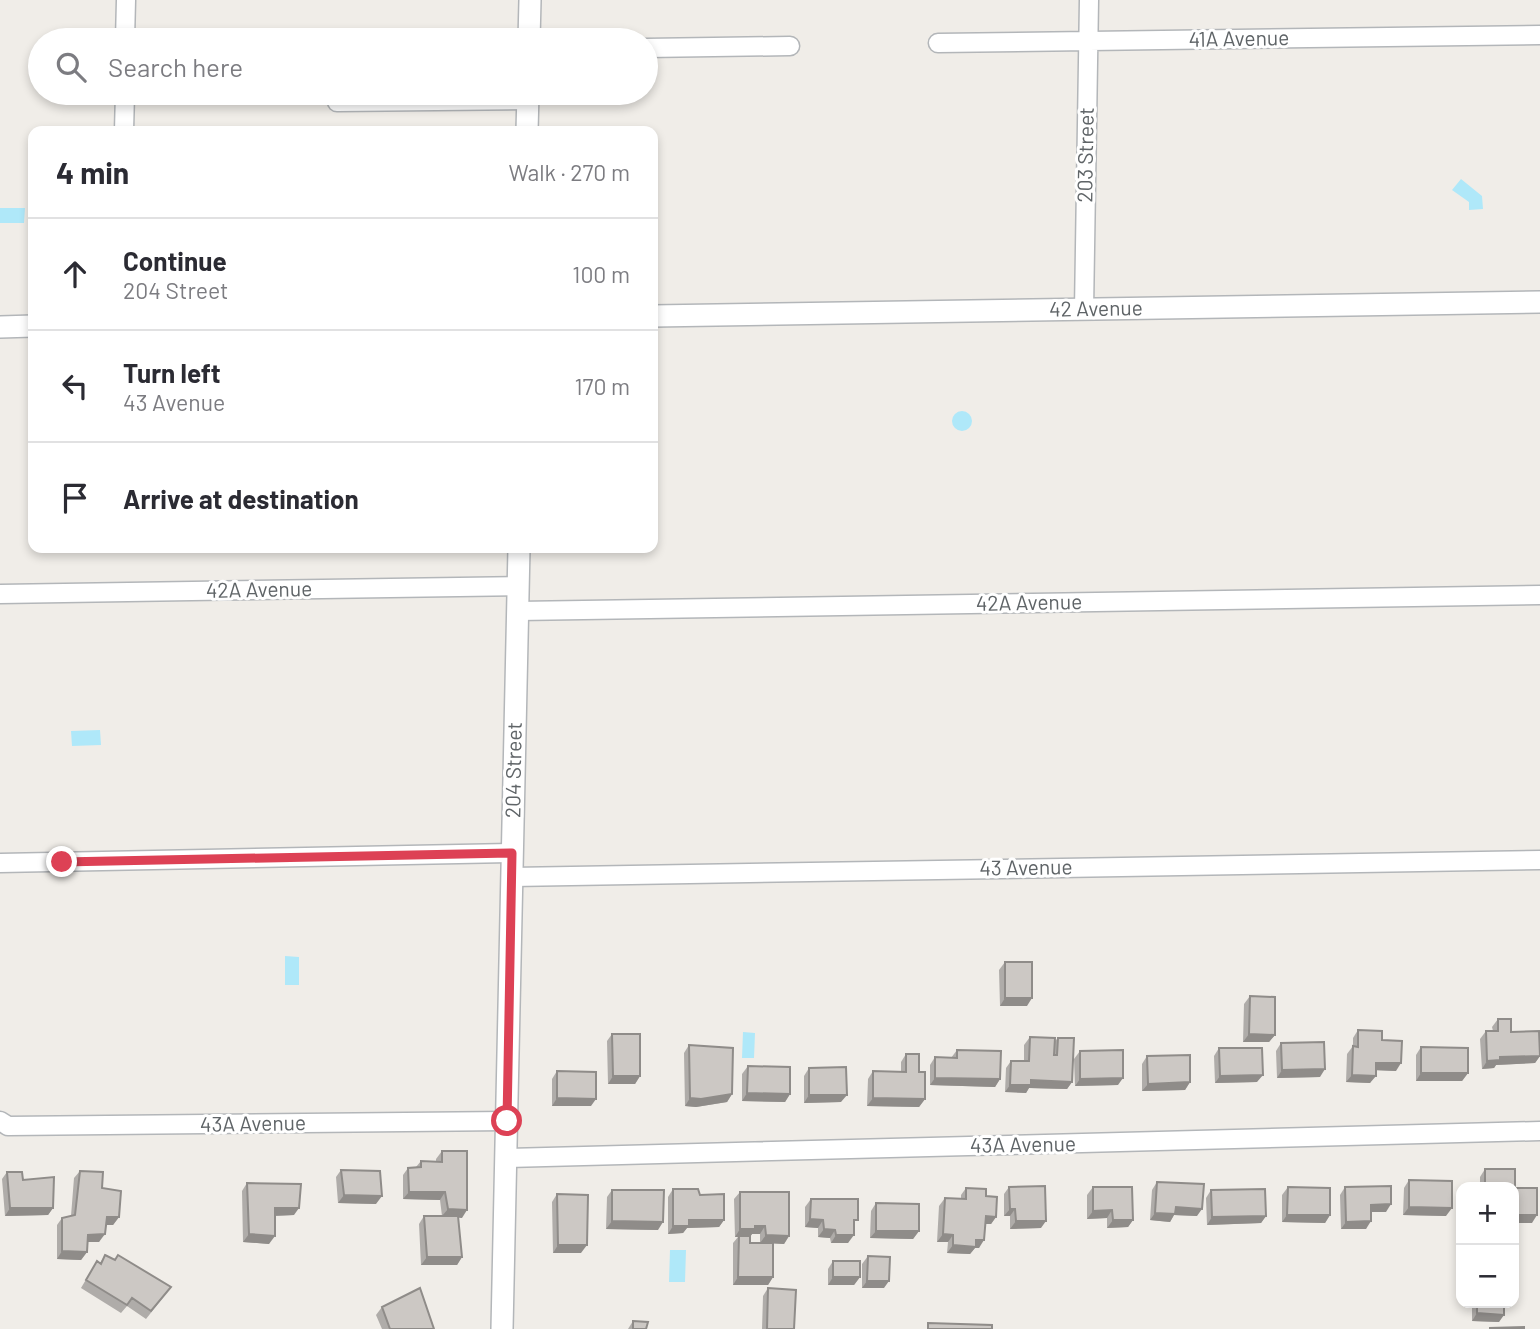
<!DOCTYPE html>
<meta charset="utf-8">
<style>
:root{--surface:#fff;--page:#f7f7f7;--text:#2b2b33;--muted:#7c7c81;--line:#e1e1e2}
body{margin:0;font-family:Barlow,sans-serif;background:var(--page);color:var(--text)}
.controls{position:absolute;right:21px;bottom:21px;display:grid;overflow:hidden;border-radius:14px;box-shadow:0 4px 10px #0003}
.controls button{width:63px;height:63px;display:grid;place-items:center;padding:0;border:0;border-bottom:2px solid var(--line);background:var(--surface);color:var(--text);font:35px sans-serif}
.stop{position:absolute;width:21px;height:21px;margin:-16px;border:5px solid #dd4155;border-radius:50%;background:#fff}
.stop.end{background:#dd4155;border-color:#fff;box-shadow:0 2px 7px #0008}
.list{margin:0;padding:0;list-style:none}
h2{display:flex;justify-content:space-between;align-items:center;height:91px;margin:0;padding:0 28px;font-size:30px}
h2 small{font-size:23px;font-weight:400;color:var(--muted)}
.list li{display:grid;grid-template-columns:46px 1fr auto;gap:21px;align-items:center;box-sizing:border-box;height:112px;padding:0 28px;border-top:2px solid var(--line)}
.list b{display:block;font-size:26px;white-space:nowrap}
.list p{margin:0;font-size:23px;white-space:nowrap;color:var(--muted)}
.list em{font-size:23px;font-style:normal;color:var(--muted)}
.icon{flex:none;width:38px;height:38px;fill:none;stroke:currentColor;stroke-width:2;stroke-linecap:round;stroke-linejoin:round}
.map{position:relative;flex:none;width:1540px;height:1329px;overflow:hidden}
.search{position:absolute;background:var(--surface);box-shadow:0 4px 10px #0003;left:28px;top:28px;width:630px;height:77px;display:flex;align-items:center;gap:18px;box-sizing:border-box;padding:0 24px;border-radius:38px;color:var(--muted);font-size:26px}
.panel{position:absolute;background:var(--surface);box-shadow:0 4px 10px #0003;left:28px;top:126px;width:630px;height:427px;border-radius:14px}
.map>svg:first-child{display:block}
</style>
<div class="map">
<svg width="1540" height="1329" viewBox="0 0 1540 1329">
<rect width="100%" height="100%" fill="#f0ede8"/>
<path fill="#afe8f9" d="M1461,179L1482,196L1483,209L1469,210V202L1452,190Z
M0,208H25L24,223H0Z
M952 421a10 10 0 1 1 20 0a10 10 0 1 1-20 0Z
M100,730L101,745L72,746L71,731Z
M285,956L299,957V985H285Z
M743,1032L755,1033L754,1058H742Z
M670,1250H686L685,1282H669Z"/>
<g fill="none" stroke-linecap="round" stroke-linejoin="round">
<g stroke="#b3b6b9" stroke-width="21">
<path id="minor" d="M125,40L126,0
M938,43L1540,35
M646,48L790,46
M337,102L528,100
M124,131L125,93
M1084,310L1089,0
M0,594L519,586
M518,611L1540,595
M0,863L512,853
M512,877L1540,860
M0,1121L8,1126L507,1121
M506,1158L1540,1131"/>
</g>
<g stroke="#b3b6b9" stroke-width="24">
<path id="tertiary" d="M529,40L530,0
M527,131L528,93
M653,316L1540,302
M0,327L33,326
M502,1329L519,548"/>
</g>
<use href="#minor" stroke="#fff" stroke-width="18"/>
<use href="#tertiary" stroke="#fff" stroke-width="21"/>
</g>
<path fill="#afaca9" fill-rule="evenodd" d="M1005,962L1027,1006H1000L999,970Z
M1250,996L1275,1035L1269,1042H1243L1244,1004Z
M1498,1019L1511,1032L1539,1031L1540,1056L1535,1063L1496,1065L1494,1068L1482,1069L1480,1039L1486,1031H1493L1492,1027Z
M1358,1030L1382,1040L1396,1071L1376,1070L1370,1083L1346,1082L1347,1054L1353,1046V1038Z
M612,1034L640,1076L635,1084H608L607,1041Z
M1030,1037L1054,1042L1058,1038L1072,1082L1067,1089L1029,1088L1026,1093L1005,1092L1006,1068L1011,1061H1024V1045Z
M1281,1043L1320,1077L1277,1078L1276,1051Z
M689,1045L732,1094L727,1102L696,1107L685,1106L684,1053Z
M1421,1047L1468,1073L1462,1081H1416V1055Z
M1219,1048L1257,1082L1215,1083L1214,1056Z
M957,1050L1000,1079L995,1087L930,1085V1065L935,1057L951,1058Z
M1080,1051L1118,1085L1075,1086L1074,1059Z
M906,1054L919,1072L925,1099L919,1107L867,1106L868,1079L873,1071L901,1072V1062Z
M1147,1056L1190,1082L1185,1090L1142,1091V1064Z
M748,1066L790,1094L785,1102L742,1101V1074Z
M809,1068L841,1102L804,1103V1076Z
M557,1071L591,1106H552V1079Z
M442,1151L462,1218L458,1217L462,1257L457,1265H421L419,1224L424,1216H442L440,1200L403,1199V1175L408,1168L416,1167L421,1161L436,1162V1159Z
M1485,1169L1515,1188L1532,1223L1514,1187H1480V1177Z
M341,1170L376,1204L338,1203L336,1177Z
M80,1171L102,1188L119,1217L113,1225H106L99,1242H87V1252L81,1260L57,1259V1225L62,1218L71,1216L74,1178Z
M7,1172L23,1180L53,1208L48,1215L5,1216L2,1179Z
M1409,1180L1446,1216L1403,1215L1404,1188Z
M1157,1182L1197,1216L1174,1215L1170,1222L1150,1220L1152,1190Z
M247,1183L294,1215L275,1216L269,1244L243,1242L242,1191Z
M1009,1187L1041,1228L1010,1229V1216H1004V1194Z
M1093,1187L1133,1220L1128,1227L1107,1228V1218L1087,1219V1195Z
M1288,1187L1330,1215L1325,1223L1282,1222V1195Z
M1345,1187L1386,1212H1371L1366,1229H1341L1340,1195Z
M966,1188L986,1196L996,1217L991,1224H985L979,1248H975L970,1254L947,1253L948,1242H937L939,1206L945,1198L961,1199V1195Z
M673,1189L700,1195L724,1220L719,1227L687,1228L683,1233L668,1234V1197Z
M612,1190L658,1230L606,1229L607,1197Z
M1211,1190L1266,1216L1261,1223L1207,1225L1206,1198Z
M740,1192L789,1236L784,1244L773,1243V1277L768,1285H733V1243L738,1237H735L734,1199ZM752,1234H760V1243H750V1237Z
M557,1194L581,1253H553L552,1202Z
M811,1199L854,1225L848,1243H831L830,1238L818,1237V1228L805,1227V1207Z
M876,1203L919,1231L913,1239L870,1238L871,1211Z
M105,1255L165,1295L146,1319L127,1306L121,1313L81,1288L97,1261L100,1263Z
M868,1256L884,1288H862V1264Z
M833,1261L860,1277L854,1285H828V1269Z
M768,1288L794,1329H762L763,1296Z
M1472,1303H1504L1499,1322L1472,1321Z
M382,1307L434,1329H382L376,1315Z
M633,1321L646,1329H628Z"/>
<path fill="#8f8c89" d="M1005,998H1032L1027,1006H1000Z
M1249,1034L1275,1035L1269,1042H1243Z
M1540,1056L1535,1063L1496,1065L1494,1068L1482,1069L1487,1061L1500,1057Z
M1376,1063H1401L1396,1071L1371,1070Z
M1325,1069L1320,1077L1277,1078L1282,1070Z
M1421,1073H1468L1462,1081H1416Z
M1263,1075L1257,1082L1215,1083L1220,1076Z
M1352,1075L1376,1076L1370,1083L1346,1082Z
M613,1076H640L635,1084H608Z
M935,1078L1000,1079L995,1087L930,1085Z
M1123,1078L1118,1085L1075,1086L1080,1079Z
M1031,1080L1072,1082L1067,1089L1029,1088L1026,1093L1005,1092L1010,1085Z
M1190,1082L1185,1090L1142,1091L1148,1084Z
M747,1093L790,1094L785,1102L742,1101Z
M732,1094L727,1102L696,1107L685,1106L690,1098Z
M809,1095H847L841,1102L804,1103Z
M557,1098L596,1099L591,1106H552Z
M873,1098L925,1099L919,1107L867,1106Z
M409,1192H445L440,1200L403,1199Z
M344,1195L382,1196L376,1204L338,1203Z
M1391,1204L1386,1212H1365L1371,1205Z
M1176,1207L1202,1209L1197,1216L1174,1215L1170,1222L1150,1220L1155,1213Z
M1409,1207L1452,1208L1446,1216L1403,1215Z
M10,1208H53L48,1215L5,1216Z
M275,1208H299L294,1215L269,1216Z
M448,1209L467,1210L462,1218L442,1216Z
M1010,1209H1015L1010,1216H1004Z
M1112,1210L1107,1218L1087,1219L1093,1211Z
M1287,1215H1330L1325,1223L1282,1222Z
M1514,1215H1537L1532,1223H1514Z
M986,1216L996,1217L991,1224H980Z
M1266,1216L1261,1223L1207,1225L1212,1217Z
M107,1217H119L113,1225H101Z
M810,1219L823,1220L818,1228L805,1227Z
M689,1220H724L719,1227L687,1228L683,1233L668,1234L673,1226Z
M1113,1220H1133L1128,1227L1107,1228Z
M612,1221L663,1222L658,1230L606,1229Z
M1016,1221H1046L1041,1228L1010,1229Z
M1371,1221L1366,1229H1341L1346,1222Z
M755,1226H765L760,1234H752L750,1237H735L740,1229Z
M824,1229L835,1230L830,1238L818,1237Z
M876,1231H919L913,1239L870,1238Z
M105,1234L99,1242H82L88,1235Z
M249,1234L275,1236L269,1244L243,1242Z
M943,1234L953,1235L948,1242H937Z
M766,1235L789,1236L784,1244L760,1243Z
M836,1235H854L848,1243H831Z
M976,1240H984L979,1248H975L970,1254L947,1253L953,1245Z
M558,1245H587L581,1253H553Z
M62,1251L87,1252L81,1260L57,1259Z
M427,1257H462L457,1265H421Z
M738,1277H773L768,1285H733Z
M833,1277H860L854,1285H828Z
M867,1281H889L884,1288H862Z
M1477,1313L1504,1315L1499,1322L1472,1321Z"/>
<path fill="#ccc8c4" stroke="#8f8c89" stroke-width="2" d="M1005,962H1032V998H1005Z
M1250,996L1275,997V1035L1249,1034Z
M1498,1019H1511V1032L1539,1031L1540,1056L1500,1057V1060L1487,1061L1486,1031H1498Z
M1358,1030L1382,1031V1040L1402,1041L1401,1063H1376V1076L1352,1075L1353,1046L1358,1047Z
M612,1034H640V1076H613Z
M1030,1037L1055,1038L1054,1055H1057L1058,1038H1074L1072,1082L1031,1080V1085H1010L1011,1061H1029Z
M1324,1042L1325,1069L1282,1070L1281,1043Z
M689,1045L733,1048L732,1094L701,1099L690,1098Z
M1421,1047L1468,1048V1073H1421Z
M1219,1048H1262L1263,1075L1220,1076Z
M957,1050L1001,1051L1000,1079L935,1078V1057L957,1058Z
M1123,1050V1078L1080,1079V1051Z
M906,1054H919V1072H925V1099L873,1098V1071L906,1072Z
M1190,1055V1082L1148,1084L1147,1056Z
M748,1066L790,1067V1094L747,1093Z
M846,1067L847,1095H809V1068Z
M557,1071L596,1072V1099L557,1098Z
M442,1151H467V1210L448,1209L445,1192H409L408,1168L421,1167V1161L442,1162Z
M1485,1169H1515V1188H1537V1215H1514V1187H1485Z
M341,1170L380,1171L382,1196L344,1195Z
M80,1171L103,1172L102,1188L121,1191L119,1217H107L105,1234L88,1235L87,1252L62,1251V1218L75,1215Z
M7,1172H22L23,1180L54,1177L53,1208H10Z
M1409,1180L1452,1181V1208L1409,1207Z
M1157,1182L1204,1184L1202,1209L1176,1207L1175,1214L1155,1213Z
M247,1183L301,1184L299,1208H275V1236L249,1234Z
M1045,1186L1046,1221H1016L1015,1209H1010L1009,1187Z
M1391,1186V1204L1371,1205V1221L1346,1222L1345,1187Z
M1093,1187H1132L1133,1220H1113L1112,1210L1093,1211Z
M1288,1187L1330,1188V1215H1287Z
M966,1188L986,1189V1196L997,1197L996,1217L986,1216L984,1240H976V1247L953,1245V1235L943,1234L945,1198L966,1199Z
M673,1189H698L700,1195L724,1194V1220H689V1226H673Z
M1265,1189L1266,1216L1212,1217L1211,1190Z
M612,1190H664L663,1222L612,1221Z
M740,1192H789V1236L766,1235L765,1226H755V1229H740Z
M557,1194L588,1195L587,1245H558Z
M811,1199H858V1220H854V1235H836L835,1230L824,1229L823,1220L810,1219Z
M876,1203L919,1204V1231H876Z
M424,1216H458L462,1257H427Z
M739,1236H750V1243H773V1277H738Z
M105,1255L115,1260L118,1255L171,1287L151,1311L132,1298L127,1305L86,1280L97,1261L101,1264Z
M868,1256L890,1257L889,1281H867Z
M833,1261H860V1277H833Z
M420,1288L434,1329H390L382,1307Z
M768,1288L796,1290L794,1329H767Z
M1477,1303H1504V1315L1477,1313Z
M633,1321L648,1322L646,1329H633Z
M928,1323L992,1325V1329H928Z
M1524,1327V1329H1490V1328Z"/>
<g fill="none" stroke-linecap="round" stroke-linejoin="round">
<path stroke="#dd4155" stroke-width="9" d="M62,862L512,853L507,1121"/>
</g>
<g text-anchor="middle" stroke-width="6" stroke-linejoin="round" paint-order="stroke">
<g font-size="21" fill="#5f6467" stroke="#fff">
<text transform="translate(1239 39) rotate(-1)" y="7">41A Avenue</text>
<text transform="translate(1086 155) rotate(-89)" y="7">203 Street</text>
<text transform="translate(1096 309) rotate(-1)" y="7">42 Avenue</text>
<text transform="translate(259 590) rotate(-1)" y="7">42A Avenue</text>
<text transform="translate(1029 603) rotate(-1)" y="7">42A Avenue</text>
<text transform="translate(514 770) rotate(-89)" y="7">204 Street</text>
<text transform="translate(1026 868) rotate(-1)" y="7">43 Avenue</text>
<text transform="translate(253 1124) rotate(-1)" y="7">43A Avenue</text>
<text transform="translate(1023 1145) rotate(-1)" y="7">43A Avenue</text>
</g>
</g>
</svg>
<div class="controls">
<button>+</button>
<button>−</button>
</div>
<div class="stop" style="left:507px;top:1121px"></div>
<div class="stop end" style="left:62px;top:862px"></div>
<div class="search"><svg class="icon" aria-label="search" viewBox="0 0 24 24"><circle cx="10" cy="10" r="6"/><path d="M15 15l6 6"/></svg>Search here</div>
<section class="panel">
<h2>4 min<small>Walk · 270 m</small></h2>
<ul class="list">
<li><svg class="icon" aria-label="ahead" viewBox="0 0 24 24"><path d="M12 20V5M6 11l6-6 6 6"/></svg><div><b>Continue</b><p>204 Street</p></div><em>100 m</em></li>
<li><svg class="icon" aria-label="left" viewBox="0 0 24 24"><path d="M17 20v-9H6M10 6l-5 5 5 5"/></svg><div><b>Turn left</b><p>43 Avenue</p></div><em>170 m</em></li>
<li><svg class="icon" aria-label="arrive" viewBox="0 0 24 24"><path d="M6 21V4h12l-3 4 3 4H6"/></svg><div><b>Arrive at destination</b></div></li>
</ul>
</section>
</div>
